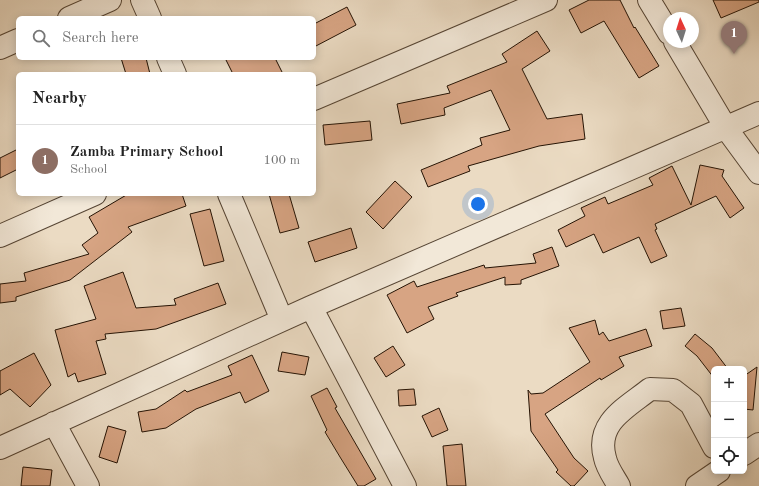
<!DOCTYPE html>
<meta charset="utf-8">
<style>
:root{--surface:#fff;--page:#f6f6f6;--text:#222;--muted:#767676;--line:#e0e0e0;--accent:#8f2418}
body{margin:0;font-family:"Old Standard TT",serif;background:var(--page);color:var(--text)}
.controls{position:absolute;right:12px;bottom:12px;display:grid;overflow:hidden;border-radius:6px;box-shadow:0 2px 10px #0003}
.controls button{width:36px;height:36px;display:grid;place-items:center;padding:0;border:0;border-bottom:1px solid var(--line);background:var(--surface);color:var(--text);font:20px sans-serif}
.compass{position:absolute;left:663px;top:12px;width:36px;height:36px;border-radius:50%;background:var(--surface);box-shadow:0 2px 10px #0003;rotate:356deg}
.you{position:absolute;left:478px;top:204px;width:14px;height:14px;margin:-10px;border:3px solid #fff;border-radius:50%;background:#1a73e8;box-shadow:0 0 0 6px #1a73e833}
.badge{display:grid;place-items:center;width:26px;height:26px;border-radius:50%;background:var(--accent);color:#fff;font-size:13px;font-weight:700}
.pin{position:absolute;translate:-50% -33px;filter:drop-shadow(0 1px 2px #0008)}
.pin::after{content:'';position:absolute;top:21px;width:14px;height:12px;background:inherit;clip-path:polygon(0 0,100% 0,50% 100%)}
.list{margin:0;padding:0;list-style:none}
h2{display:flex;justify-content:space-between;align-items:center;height:52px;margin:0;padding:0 16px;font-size:17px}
h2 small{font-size:13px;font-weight:400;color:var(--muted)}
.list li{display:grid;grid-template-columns:26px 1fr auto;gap:12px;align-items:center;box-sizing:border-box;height:72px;padding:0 16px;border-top:1px solid var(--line)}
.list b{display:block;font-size:15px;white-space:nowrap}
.list p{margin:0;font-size:13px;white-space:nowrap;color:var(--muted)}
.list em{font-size:13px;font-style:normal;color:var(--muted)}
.icon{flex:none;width:22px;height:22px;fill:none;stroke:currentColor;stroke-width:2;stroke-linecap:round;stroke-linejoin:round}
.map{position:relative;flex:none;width:759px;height:486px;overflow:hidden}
.search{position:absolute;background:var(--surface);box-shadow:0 2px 10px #0003;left:16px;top:16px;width:300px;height:44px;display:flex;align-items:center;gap:10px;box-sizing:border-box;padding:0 14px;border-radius:6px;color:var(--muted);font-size:15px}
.panel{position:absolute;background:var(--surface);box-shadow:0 2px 10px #0003;left:16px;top:72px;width:300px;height:124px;border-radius:6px}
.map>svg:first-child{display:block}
</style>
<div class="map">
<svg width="759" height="486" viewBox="0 0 759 486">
<rect width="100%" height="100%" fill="#ebdbc3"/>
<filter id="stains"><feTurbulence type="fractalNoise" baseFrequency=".005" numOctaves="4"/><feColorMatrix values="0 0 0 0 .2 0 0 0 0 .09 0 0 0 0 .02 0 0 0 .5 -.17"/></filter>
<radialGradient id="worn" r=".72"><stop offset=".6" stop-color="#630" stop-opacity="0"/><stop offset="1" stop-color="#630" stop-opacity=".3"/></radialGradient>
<path fill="#d7a483" stroke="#251304" d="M589,0H620L634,28L635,27L659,66L639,78L604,21L581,33L569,10Z
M713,0H759V2L721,18Z
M347,7L356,25L314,47V24Z
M537,31L550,51L522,69L547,119L582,114L585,139L539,146L468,166L470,171L428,187L421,170L482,145L480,138L510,130L491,90L444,108L445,115L401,124L397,104L450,93L447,86L507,62L502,54Z
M121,58H146L150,74H126Z
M225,58H275L283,74H233Z
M370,121L372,140L325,145L323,125Z
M18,149V169L0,178V158Z
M700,165L724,170L722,176L744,208L730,218L716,196L655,224L657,229L655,230L667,256L651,263L639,237L603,253L594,234L566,247L558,230L585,216L581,208L605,197L608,204L653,185L649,178L672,166L691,205Z
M395,181L412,197L383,229L366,212Z
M128,194H182L186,206L128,227L132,232L70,280L16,297V301L0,303V284L26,281L24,273L89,254L82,245L98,233L89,217Z
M269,194H289L299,228L280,233Z
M210,209L224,261L204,266L190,214Z
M351,228L357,248L315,262L308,242Z
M552,247L559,266L521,280V284L505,285V277L456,293L458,296L428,307L434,319L407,333L387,295L414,281L417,287L484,265L485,268L536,263L533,254Z
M123,272L136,308L176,305L174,299L218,283L226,304L156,329L105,334L106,339L96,341L106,374L78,382L75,373L68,377L55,330L96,319L84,286Z
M681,308L685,326L663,329L660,311Z
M595,320L599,335L603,332L609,341L646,329L652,346L619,357L624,366L601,380L600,378L545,414L574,458L588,471L574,486H571L556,472L558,470L531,431L528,390L531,394L543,393L590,362L569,328Z
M695,334L712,348L728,369H714V378L697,356L685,346Z
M393,346L405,365L386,377L374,358Z
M282,352L309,357L305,375L278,371Z
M34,353L51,385L30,407L10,389L0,395V371Z
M252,355L269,391L245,403L240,392L196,409L166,428L142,432L138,412L156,409L185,390L187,392L232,375L228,366Z
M757,367L753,410L744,409V376Z
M327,388L337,407L335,408L376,479L364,486H358L340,457L325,432L327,430L311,396Z
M414,389L416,405L399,406L398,390Z
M439,408L448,430L432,437L422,416Z
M108,426L126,431L117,463L99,457Z
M462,444L466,486H447L443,446Z
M23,467L52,470L50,486H21Z"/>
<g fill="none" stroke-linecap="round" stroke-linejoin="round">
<g stroke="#564534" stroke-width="24">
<path id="minor" d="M142,0L150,18
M649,0L669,33
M69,18L110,0
M675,42L726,128L759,173
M0,48L18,40
M168,58L175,74
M314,99L546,0
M229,194L282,320
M0,236L95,194
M311,307L405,486
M54,423L88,486
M0,448L311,307L759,113
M744,454L759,444
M619,486C614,477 607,468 605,458C595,423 626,408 650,389L673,390L691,404L714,447
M697,486L719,471"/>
</g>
<use href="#minor" stroke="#f2e8d8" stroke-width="22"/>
</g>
<rect width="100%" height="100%" filter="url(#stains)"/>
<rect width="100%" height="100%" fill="url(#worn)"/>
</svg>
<div class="controls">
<button>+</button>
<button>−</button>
<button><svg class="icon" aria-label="locate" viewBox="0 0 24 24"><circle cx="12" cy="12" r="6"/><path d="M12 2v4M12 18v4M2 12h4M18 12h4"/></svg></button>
</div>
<svg class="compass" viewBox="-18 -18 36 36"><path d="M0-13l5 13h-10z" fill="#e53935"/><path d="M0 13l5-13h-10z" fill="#767676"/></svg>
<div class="you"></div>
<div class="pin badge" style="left:734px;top:54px;background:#8d6e63">1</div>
<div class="search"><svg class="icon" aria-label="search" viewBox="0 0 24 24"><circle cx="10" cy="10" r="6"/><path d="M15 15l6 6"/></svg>Search here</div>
<section class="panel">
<h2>Nearby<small></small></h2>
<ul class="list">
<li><span class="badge" style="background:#8d6e63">1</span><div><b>Zamba Primary School</b><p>School</p></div><em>100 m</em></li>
</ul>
</section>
</div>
